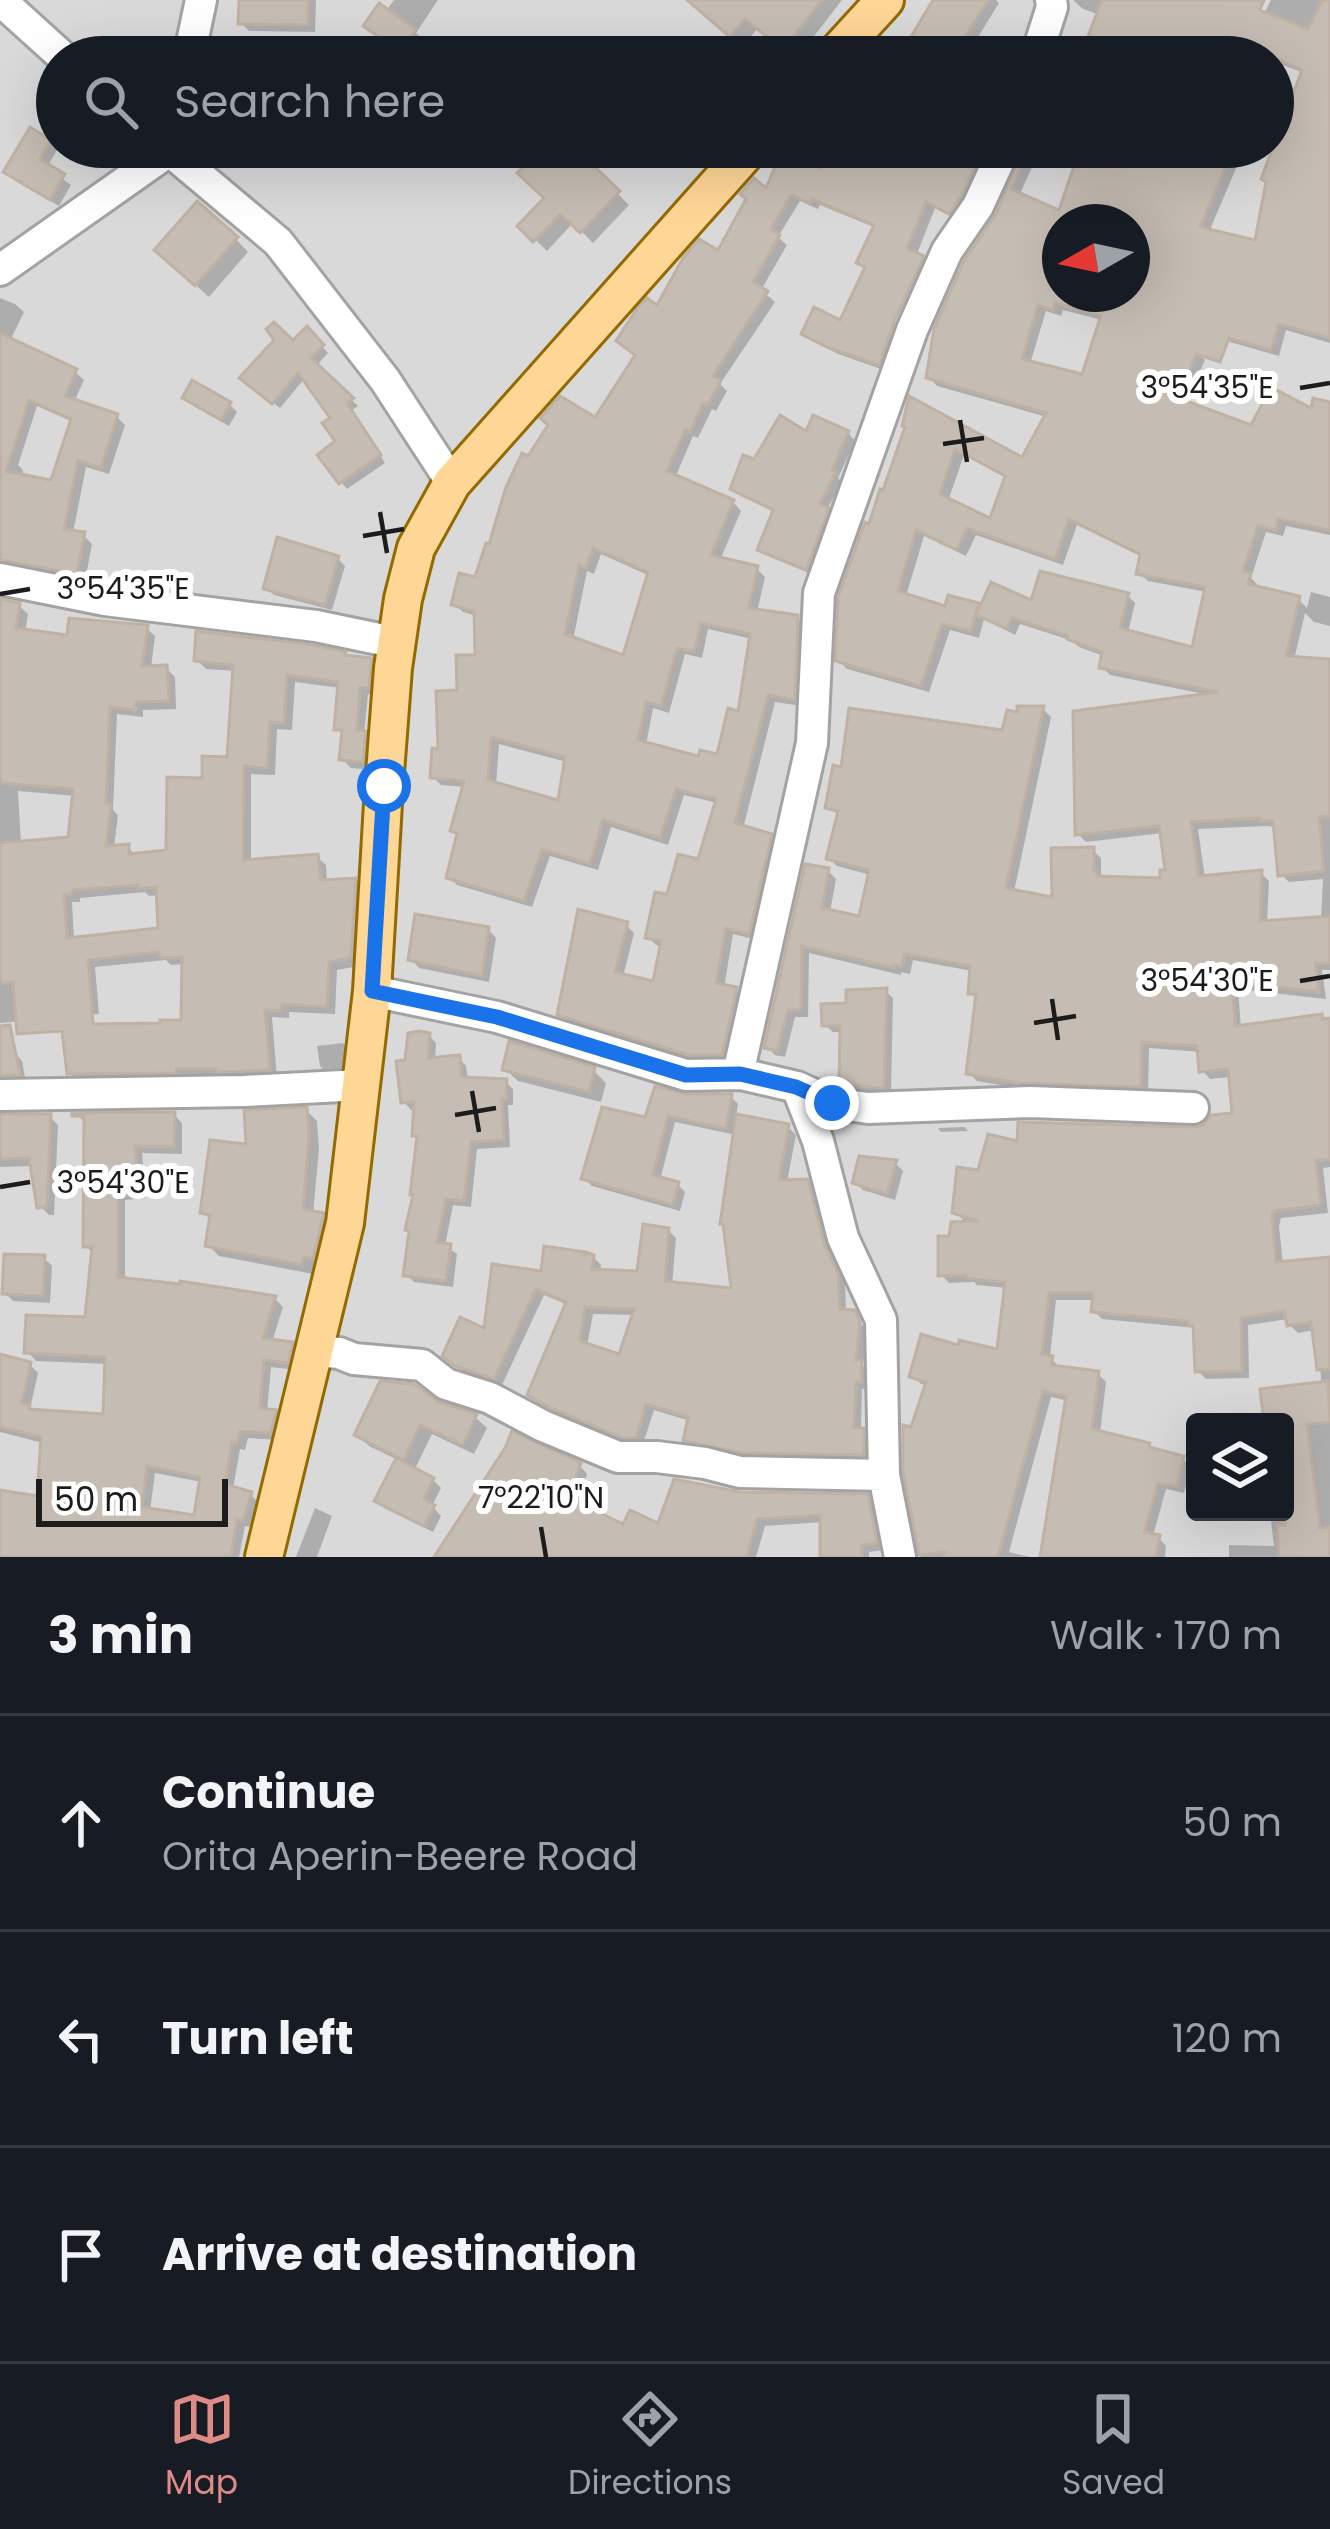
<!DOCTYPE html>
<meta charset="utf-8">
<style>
:root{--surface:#171b24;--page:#242831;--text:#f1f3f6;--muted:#9ea1a6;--line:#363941;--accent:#de8b87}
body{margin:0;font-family:Poppins,sans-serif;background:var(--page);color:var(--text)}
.controls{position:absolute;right:36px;bottom:36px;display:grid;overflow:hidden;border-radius:12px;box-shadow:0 12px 48px #0002}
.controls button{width:108px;height:108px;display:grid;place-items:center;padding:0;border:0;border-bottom:3px solid var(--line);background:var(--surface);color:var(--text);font:60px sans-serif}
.compass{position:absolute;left:1042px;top:204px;width:108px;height:108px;border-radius:50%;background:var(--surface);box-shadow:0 12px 48px #0002;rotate:261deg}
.scale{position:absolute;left:36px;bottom:30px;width:192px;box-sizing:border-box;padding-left:12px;border:6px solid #1c1c1c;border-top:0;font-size:33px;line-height:42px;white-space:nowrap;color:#1c1c1c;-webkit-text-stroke:9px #fff;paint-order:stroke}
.stop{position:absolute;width:36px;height:36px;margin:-27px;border:9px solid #1a73e8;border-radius:50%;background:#fff}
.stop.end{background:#1a73e8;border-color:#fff;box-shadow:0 3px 12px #0008}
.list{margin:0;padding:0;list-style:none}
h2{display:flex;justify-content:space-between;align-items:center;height:156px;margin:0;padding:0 48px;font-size:51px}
h2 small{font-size:39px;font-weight:400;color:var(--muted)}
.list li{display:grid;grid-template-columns:78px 1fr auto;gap:36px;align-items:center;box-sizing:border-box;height:216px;padding:0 48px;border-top:3px solid var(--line)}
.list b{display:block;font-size:45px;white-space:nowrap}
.list p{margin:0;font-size:39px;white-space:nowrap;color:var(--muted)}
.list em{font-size:39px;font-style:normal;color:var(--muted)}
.icon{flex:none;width:66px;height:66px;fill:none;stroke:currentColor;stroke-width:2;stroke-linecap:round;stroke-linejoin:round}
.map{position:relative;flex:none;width:1330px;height:1557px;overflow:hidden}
.search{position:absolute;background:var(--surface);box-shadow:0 12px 48px #0002;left:36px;right:36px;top:36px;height:132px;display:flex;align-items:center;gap:30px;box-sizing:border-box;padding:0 42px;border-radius:66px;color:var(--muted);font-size:45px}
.sheet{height:804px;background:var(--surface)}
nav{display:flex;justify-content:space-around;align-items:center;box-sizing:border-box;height:168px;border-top:3px solid var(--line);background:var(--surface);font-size:33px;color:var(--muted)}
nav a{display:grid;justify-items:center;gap:6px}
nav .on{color:var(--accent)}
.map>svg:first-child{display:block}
</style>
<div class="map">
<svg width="1330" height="1557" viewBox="0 0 1330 1557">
<rect width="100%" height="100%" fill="#eeeae1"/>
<path fill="#dad9d9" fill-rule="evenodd" d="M0,0H1330V1557H0ZM57,57H1273V147H57ZM1060,222H1132V294H1060ZM1195,1422H1285V1512H1195Z"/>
<path fill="#0003" fill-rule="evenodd" d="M242,0H316L315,32L249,31L241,23Z
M394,0H438L416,33L425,42L415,57H408L367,26L386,11Z
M690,0H842L798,57H794L758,28L743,46Z
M936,0H996L999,3L975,42L994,57H901L907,42L910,44Z
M1073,0H1243L1245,52L1271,0H1330V343L1286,330L1279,356L1170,325L1205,360L1186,404L1252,428L1330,406V535L1286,526L1283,536L1266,532L1251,578L1257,584L1256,589L1298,599L1307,608L1311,592L1330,597V626L1314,622L1305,613L1294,660L1330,662V970H1322L1326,999L1238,989L1241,1028L1321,1017L1326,1021H1330V1167L1323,1168L1328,1213L1281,1218L1279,1226L1283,1265L1330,1260V1557H1229V1545L1274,1546L1270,1512H1285V1422H1267L1322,1385L1315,1330L1298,1333L1289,1324L1288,1319L1248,1325L1249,1378L1206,1379L1198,1371L1195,1328L1102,1319L1094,1311L1095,1300H1056L1050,1357L1059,1367L1098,1374L1106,1382L1100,1434L1149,1446L1154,1452L1182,1458L1191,1467L1184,1493L1166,1489L1153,1536L1158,1537L1166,1546L1165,1557H1044L1069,1401L1051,1397L1009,1552L1030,1557H921L906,1473L913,1431L928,1386L921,1384L913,1376L960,1348L1000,1352L1007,1288L977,1285L974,1282L949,1283L941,1275L952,1239L967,1224L955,1212L980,1173L1020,1145L1193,1130L1235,1116L1231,1077L1210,1079L1202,1070L1201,1052L1149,1048L1148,1094L1030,1090L977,1081L969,1073L979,1000L971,993L972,971L913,960L910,974L901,972V975L809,953L808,1017H795L785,1057L775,1055L767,1047L828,871L836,879L830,912L861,919L871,875L837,866L829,858L840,816L828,807L1005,733L1043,709L1051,717L1014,892L1055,901L1092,850L1101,858V879L1163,881L1168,873L1163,833L1086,842L1078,834L1209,695L1110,675L1102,667L1104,656L1079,647L1073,641L1020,624L1015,635L984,619L979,638L950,630L929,692L847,669L838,660L871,528L908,427L1023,461L1047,417L937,386L929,377L1027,147H1041L1019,196L1060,214L1105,167L1111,147H1245L1209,232L1257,244L1304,73L1280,64L1273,81V57H1068L1071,49L1084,54L1100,15L1083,9ZM1060,222H1132V294H1060ZM1063,310L1102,320L1085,378L1030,364L1046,311L1061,316ZM964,455L1007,478L992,522L948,501ZM1077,525L1142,557L1139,573L1148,581L1207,592L1194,651L1128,633L1135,603L1127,595L982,610L977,606L947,610L906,596L924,536L966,556L976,535L1063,565ZM1268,826L1277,828L1281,874L1289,882L1323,879L1321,920L1267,923L1269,881L1261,873L1205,878L1198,829Z
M49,142L57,150L47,167L71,185L59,206L15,180L7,172Z
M530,147H570L629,205L593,243L573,223L547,251L521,226L548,199L539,155Z
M820,147H995L958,220L935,208L885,335L891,337L925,261L930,266L887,371L838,354L813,341L805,333L841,324L867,270L860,262L876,228L820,205L818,209L800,201L778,237L787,245L761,290L775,302L720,384L727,391L716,411L712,409L698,438L693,436L675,478L733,502L741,511L720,560L757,569L765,577L757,612L797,618L805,626L802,706L775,702L743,829L770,836L778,845L757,940L733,934L724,988L736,990L744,998L730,1062H699L569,1022L560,1014L626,925L634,933L623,977L656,984L663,946L656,945L648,937L670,898L700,863L718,803L684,795L668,845L611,827L598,870L550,856L532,907L457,885L449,877L459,835L454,830L466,787L441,785L433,777L460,693L478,658L477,616L463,612L454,604L477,581L530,460L596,422L638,356L658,309L719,254L768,192L854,184ZM601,554L650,576L625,659L573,640L587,571L594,574ZM708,629L752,639L741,714L719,758L701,760L646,745L653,708L669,713L685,654L702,658ZM499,744L567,762L560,803L496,785Z
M236,239L248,252L209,297L171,263Z
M0,298L15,304L24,312L10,341L75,372L84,380L74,402L117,417L125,425L109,474L86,467L73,533L83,535L92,544L85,581L0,571ZM37,406L73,422L53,483L22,477L23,470L18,465Z
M307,330L328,353L316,366L358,406L351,411L385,463L347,489L341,482L339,442L334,419L305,378L280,408L249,384Z
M186,398L229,404L237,412L229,426L194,406Z
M848,433L855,441L838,478L842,482L827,510L834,518L814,575L768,556L761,549L776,512L741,496L733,488L756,463L807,436Z
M338,559L345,566L332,610L274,595L267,588Z
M0,601L19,606L28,614L25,632L69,638L146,628L155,636L151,668H166L175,677L176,709L143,710V717L117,714L113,810L118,815L114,848L128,847L137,857L169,853L205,781L230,760L236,671L206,669L197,660L370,661L379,670L377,695L368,694L364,734L373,743L371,770L351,768L342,759L344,736L338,729L341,688L295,682L292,730L277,729L275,775L251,774V862L317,857L326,865L327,883L355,881L363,889L359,966L337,970L335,1014L289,1012V1018L272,1017L277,1078L228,1079L225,1076H183V1080L79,1082L70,1073L183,1022L184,964L171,965L166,960L95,967L99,1014L0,1023ZM18,791L76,796L70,840L21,844ZM145,892L149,896L159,895L161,931L74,940L72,902H80V898Z
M488,929L496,938L489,982L419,968L411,959Z
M885,991L893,998L891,1094L849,1090L842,1083L843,1032H833L825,1025L848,1006Z
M429,1035L436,1043L435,1061L459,1058L466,1066L468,1081L506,1082L513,1089V1105H508L510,1147L477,1149L471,1207L453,1205L445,1246L457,1254L453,1287L414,1282L406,1274L419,1139L415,1135L417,1109L411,1110L404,1102L408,1063Z
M343,1043L350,1051L348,1074L328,1075L320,1066L317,1046Z
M14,1052L22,1061L26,1083L0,1085V1055Z
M505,1069L593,1070L606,1083L601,1102L518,1081Z
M685,1097H731L738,1104L736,1117L788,1127L796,1135L787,1182H806L815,1191L831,1254L845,1283L846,1312L854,1313L867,1332L863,1366L869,1372L868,1389H862L861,1430L870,1440L871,1462L753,1459L694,1448L686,1440L690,1421L654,1410L643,1444H632L562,1415L538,1403L530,1395L568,1305L544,1295L502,1385L467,1374L454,1364L544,1274L593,1257L601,1265L600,1272L640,1274L668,1230L676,1238L672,1285L734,1292L736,1135L675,1122L660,1180L678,1185L685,1192L680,1211L592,1186L584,1178L646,1121ZM593,1314L635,1315L621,1358L587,1346Z
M306,1110L317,1121L319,1149L313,1214L322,1216L333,1226L323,1268L314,1266L313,1274L219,1256L208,1245L212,1221L203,1212L249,1147Z
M174,1115L182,1123V1154L142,1153L146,1198L125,1200V1281L275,1299L283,1307L272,1342L292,1345L300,1353L296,1370L271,1367L267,1412H275L283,1421L279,1440L248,1438L245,1450L240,1449L233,1489L251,1495L259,1503L251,1527L245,1526L239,1557H0V1493L40,1500L43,1443L0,1432V1358L30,1365L38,1373L30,1409L34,1412L106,1417L108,1364L36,1361L28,1352L88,1320L94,1254L86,1246L87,1123L77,1116ZM155,1473L202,1482L196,1519L150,1511Z
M0,1117H50L58,1125L54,1215H49L40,1206L34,1166L0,1167Z
M965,1127L968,1131L941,1132L938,1128Z
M895,1163L903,1171L895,1200L863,1190L855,1182Z
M44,1258L52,1266L50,1303L13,1301L5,1293Z
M438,1405L475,1417L487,1428L474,1454L432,1434L414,1471L433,1480L441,1488L432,1506L441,1516L433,1532L386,1509L378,1501L398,1460L369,1446L357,1434Z
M579,1465L587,1474L578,1501L588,1510L625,1528L660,1527L739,1495L867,1497L875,1506L884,1550L869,1552V1557H823V1522L765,1526L756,1557H437Z
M315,1508L332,1516L317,1557H296Z"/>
<path fill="#c5bdb4" stroke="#bfb1a3" stroke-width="3" fill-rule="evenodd" d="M239,0H308V25L238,24Z
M687,0H822L783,50L745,19L730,37Z
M933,0H988L966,36L1002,57H936L909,40Z
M1102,0H1264L1260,10L1308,29L1322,0H1330V338L1279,324L1271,350L1229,338L1220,362L1196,354L1178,398L1251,425L1271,387L1311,408L1313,398L1330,402V530L1278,519L1276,530L1258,526L1243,571L1251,573L1248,584L1300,596L1286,656L1330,659V816L1319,817L1324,871L1278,876L1273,821H1260V818L1191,822L1199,876L1262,870L1260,921L1330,916V963H1315L1319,992L1232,982L1235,1026L1322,1014L1323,1019L1330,1018V1160H1316L1321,1205L1273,1211L1272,1216L1276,1262L1330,1257V1369L1317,1370L1311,1322L1287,1326L1284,1311L1241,1318L1242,1371L1195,1372L1193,1325H1188V1321L1091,1312L1093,1293H1049L1042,1354L1053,1356L1051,1365L1099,1371L1092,1429L1150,1443L1149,1447L1184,1456L1177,1487L1158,1483L1144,1532L1160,1535L1156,1557H1040L1066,1396L1043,1391L998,1557H943L945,1552L919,1555L903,1473V1425L911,1427L926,1382L909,1377L921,1334L958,1345L959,1340L997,1349L1005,1282L966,1278V1275L938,1276V1236H949L951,1222L979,1221L952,1213L957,1167L978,1170L988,1134L1017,1141L1018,1122L1192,1127L1203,1125L1211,1115L1232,1113L1228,1069L1199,1072L1197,1046L1142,1042L1141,1087L1020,1083L966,1074L976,994H968L970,966L905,954L902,967L894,965V968L802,946L801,1010H788L777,1051L764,1048L805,864L829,868L822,908L859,916L869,870L826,859L838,811L825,808L833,765L841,767L849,708L1002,730L1007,710L1017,712V706H1044L1006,888L1052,897L1051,848L1094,847V871H1097V876L1160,878V870H1165L1159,826L1075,835L1073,711L1218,692L1099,668L1102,652L1067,639L1068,636L1012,618L1007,629L976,615L991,582L1031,600L1040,571L1129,593L1120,628L1192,647L1205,587L1136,574L1140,554L1069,519L1055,559L967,528L957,550L916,530L898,591L945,606L948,595L979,603L971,631L942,624L921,686L835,661L838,597L865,522L869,524L880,489L883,490L905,427L902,426L909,396L1022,457L1046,413L926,378L934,329L964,261L996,214L1024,147H1030L1011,189L1059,210L1078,154L1103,163L1107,147H1234L1200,227L1255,240L1266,182L1261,179L1302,70L1273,57H1080ZM1060,222H1132V294H1060ZM1055,303L1101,315L1082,374L1022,359L1038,305L1053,310ZM955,449L1005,476L990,518L940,494Z
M379,3L416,29L401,52L363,26Z
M30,127L51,140L40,159L65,174L50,200L3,172Z
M542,147H574L620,191L580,233L560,214L533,242L517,226L544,198L517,173Z
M828,147H984L961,196L949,214L926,202L907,248L924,256L894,322L879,365L827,347L801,334L814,307L840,320L865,267L856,263L874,225L812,199L810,203L791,195L771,229L780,235L753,282L768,291L713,376L721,380L708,405L703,403L690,432L685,430L667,471L734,500L711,555L758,566L749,608L798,615L795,700L768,695L735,823L772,834L749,934L726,928L716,983L737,987L722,1055H689L557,1015L578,909L628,922L615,972L653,981L661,941L645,938L655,892L667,894L678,854L698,859L716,799L676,789L660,838L603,820L590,864L542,849L524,901L446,878L457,833L450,831L464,781L430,778L432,748L438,749L436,691L457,690L456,655H475L474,611L451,605L459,573L475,577L486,543L489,544L506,487L522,453L528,456L548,425L540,418L560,396L595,417L635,355L616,341L638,307L647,298L657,305L683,258L699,239L718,250L746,199L740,194L754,178L766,188L781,152L820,168ZM593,548L648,572L623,655L565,634L579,565L586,568ZM701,623L750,634L738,711L728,708L717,754L700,750L698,756L638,740L646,702L661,706L677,648L694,652ZM491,737L565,757L558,800L488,780Z
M197,201L238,237L195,286L154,250Z
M274,322L293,340L307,326L324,345L311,358L354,398L347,403L381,455L339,484L317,455L335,441L322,423L330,418L298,373L272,404L239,378L274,340L266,329Z
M0,333L77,369L65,396L118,414L101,468L78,460L64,529L85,532L77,574L0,560ZM29,400L71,419L51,480L6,471Z
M192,380L231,402L221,420L182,398Z
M780,415L806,431L813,415L849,431L832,470L836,472L820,504L829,508L806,570L757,550L773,510L730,489L743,455L754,459Z
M277,537L339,556L325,605L263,589Z
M0,599L20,603L16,628L67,635L69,618L148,625L142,666L167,665L169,701L136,702L135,710L110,707L106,803L111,804L106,846L129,844V854L166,850L167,777L202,778V756L227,757L233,665L194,661L196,631L313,645L346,652L345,655L372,658L369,688L360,687L357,730L366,731L363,762L339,760L342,730H334L338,682L287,675L284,723L270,722L267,768L244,766L243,860L318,854L321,880L356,878L351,958L329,962L327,1007L282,1004L281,1011L265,1010L270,1070L216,1072V1069H176V1073L67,1074L62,1031L17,1034L13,982L0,984V843L68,837L73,789L0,783ZM137,885V889L156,887L158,928L67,938L64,895H72L73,890ZM159,952L160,958L182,957L181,1020H160V1023L93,1024L88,960Z
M415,914L489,927L482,976L408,960Z
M887,988L884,1088L839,1084L840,1026H822L821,1004L846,1003V990Z
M10,1025L20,1075L0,1076V1026Z
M419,1031L430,1033L428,1058L460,1055L462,1077L507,1079L506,1099H502L504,1140L471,1142L464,1201L446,1199L437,1242L451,1244L446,1281L403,1276L409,1231L405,1230L413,1195H410L417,1136H412L414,1102L401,1103L396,1061L405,1060L408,1033Z
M509,1041L595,1067L589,1092L502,1070Z
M655,1086L686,1094H732L726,1129L668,1116L653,1175L679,1182L673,1205L581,1179L602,1107L645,1117Z
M307,1107L309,1136L303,1209L324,1213L313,1259L304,1257L302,1265L205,1246L210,1215L200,1213L210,1140L246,1144L244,1110Z
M175,1112L174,1147L135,1146L139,1191L118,1192V1277L180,1284V1281L276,1296L263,1338L293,1342L288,1363L264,1360L260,1408L277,1410L271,1433L240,1431L237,1443L232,1442L225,1484L252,1492L243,1521L237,1519L231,1557H0V1490L37,1496L41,1437L0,1427V1354L31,1362L22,1403L30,1405L29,1409L103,1414L105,1357L24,1353L26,1315L85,1317L92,1247H83L84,1116H72V1113ZM147,1466L200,1477L194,1515L142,1507Z
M0,1114H51L47,1207L37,1208L29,1158L0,1159Z
M736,1114L789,1124L779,1180L808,1179L824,1243L838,1273L840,1309L855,1310L860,1321L856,1360H862L861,1382H856L854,1428H864V1455L743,1453L683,1441L688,1417L646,1404L636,1438H622L551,1408L527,1395L566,1302L536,1289L494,1379L455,1366L442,1356L460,1317L484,1328L492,1264L541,1271L544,1246L585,1252V1256L586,1252L594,1255L592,1269L637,1271L643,1224L669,1228L665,1281L731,1288L723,1224H720ZM585,1307L634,1309L619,1354L580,1341Z
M859,1156L897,1160L887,1194L852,1183Z
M4,1254L45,1255L43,1296L2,1294Z
M380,1381L414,1384L439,1402L477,1414L463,1445L420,1425L404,1460L354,1435Z
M1328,1381L1330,1422L1307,1424L1320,1528L1330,1527V1557H1279L1277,1525H1285V1422H1264L1260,1389Z
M512,1431L581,1463L570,1493L582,1500L580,1503L623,1524L630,1510L658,1523L674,1479L740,1492L868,1494L877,1543L862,1545V1557H820V1515L757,1519L747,1557H434L505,1448Z
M396,1458L434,1478L424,1499L435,1505L424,1526L374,1501Z"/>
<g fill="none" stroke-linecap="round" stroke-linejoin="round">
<g stroke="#a3a3a3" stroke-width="36">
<path id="minor" d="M0,0L63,57
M189,57L201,0
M1036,57L1052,7L1051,0
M165,147L278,242L385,380L452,483
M0,270L169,151L170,147
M0,579L105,600L316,626L398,643
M372,991L497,1017L686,1075L741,1074L797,1087L832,1103L868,1108L1030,1102L1193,1108
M738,1074L812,743L819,593L912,330L947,251L978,206L1005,147
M797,1087L818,1141L843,1238L881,1320L884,1475L900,1557
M0,1095L244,1091L362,1085
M314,1351L339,1353L354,1359L422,1365L446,1384L490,1398L543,1426L618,1457H657L705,1463L740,1472L884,1475"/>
</g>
<g stroke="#936a00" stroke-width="42">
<path id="major" d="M833,57L885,0
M264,1557L345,1223L372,991L384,786L393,668L403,599L416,548L452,483L751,147"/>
</g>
<use href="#minor" stroke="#fff" stroke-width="30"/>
<use href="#major" stroke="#fed696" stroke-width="36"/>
</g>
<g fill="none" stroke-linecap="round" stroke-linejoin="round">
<path stroke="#1a73e8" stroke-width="15" d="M384,786L372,991L497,1017L686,1075L740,1074L796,1087L832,1103"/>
</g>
<path fill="none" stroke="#1c1c1c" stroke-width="4.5" d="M1300,388L1330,383M960,420L967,462M943,444L984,438M380,512L387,553M363,536L404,529M0,594L30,589M1300,981L1330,976M1052,999L1058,1040M1034,1023L1076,1016M472,1091L479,1132M455,1115L496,1108M0,1187L30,1182M541,1527L546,1557"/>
<g font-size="30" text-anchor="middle" fill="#1c1c1c" stroke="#fff" stroke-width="12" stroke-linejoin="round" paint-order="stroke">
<text x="1207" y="398">3°54'35"E</text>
<text x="123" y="599">3°54'35"E</text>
<text x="1207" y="991">3°54'30"E</text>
<text x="123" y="1193">3°54'30"E</text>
<text x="541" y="1508">7°22'10"N</text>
</g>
</svg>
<div class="controls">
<button><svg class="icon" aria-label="layers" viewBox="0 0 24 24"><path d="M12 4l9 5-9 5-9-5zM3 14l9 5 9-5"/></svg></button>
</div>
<svg class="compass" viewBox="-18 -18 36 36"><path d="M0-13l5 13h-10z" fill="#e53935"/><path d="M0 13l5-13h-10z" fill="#9ea1a6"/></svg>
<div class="scale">50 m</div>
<div class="stop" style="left:384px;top:786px"></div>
<div class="stop end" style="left:832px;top:1103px"></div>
<div class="search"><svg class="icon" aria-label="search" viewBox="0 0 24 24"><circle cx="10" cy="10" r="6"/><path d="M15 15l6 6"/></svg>Search here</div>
</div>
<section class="sheet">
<h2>3 min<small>Walk · 170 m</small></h2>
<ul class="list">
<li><svg class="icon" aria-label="ahead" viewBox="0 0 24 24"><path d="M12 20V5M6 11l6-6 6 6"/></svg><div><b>Continue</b><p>Orita Aperin-Beere Road</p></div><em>50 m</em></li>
<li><svg class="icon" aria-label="left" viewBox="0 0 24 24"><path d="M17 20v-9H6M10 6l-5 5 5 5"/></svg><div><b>Turn left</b></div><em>120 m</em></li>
<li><svg class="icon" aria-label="arrive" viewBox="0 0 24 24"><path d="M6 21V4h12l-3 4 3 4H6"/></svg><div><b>Arrive at destination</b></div></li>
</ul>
</section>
<nav>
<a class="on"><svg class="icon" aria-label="map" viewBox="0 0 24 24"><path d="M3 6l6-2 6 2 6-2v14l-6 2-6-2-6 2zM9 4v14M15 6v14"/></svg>Map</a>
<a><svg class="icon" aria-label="directions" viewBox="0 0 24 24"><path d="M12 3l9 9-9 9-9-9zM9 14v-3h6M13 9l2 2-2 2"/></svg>Directions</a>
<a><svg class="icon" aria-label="saved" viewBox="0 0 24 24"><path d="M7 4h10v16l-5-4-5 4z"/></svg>Saved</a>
</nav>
